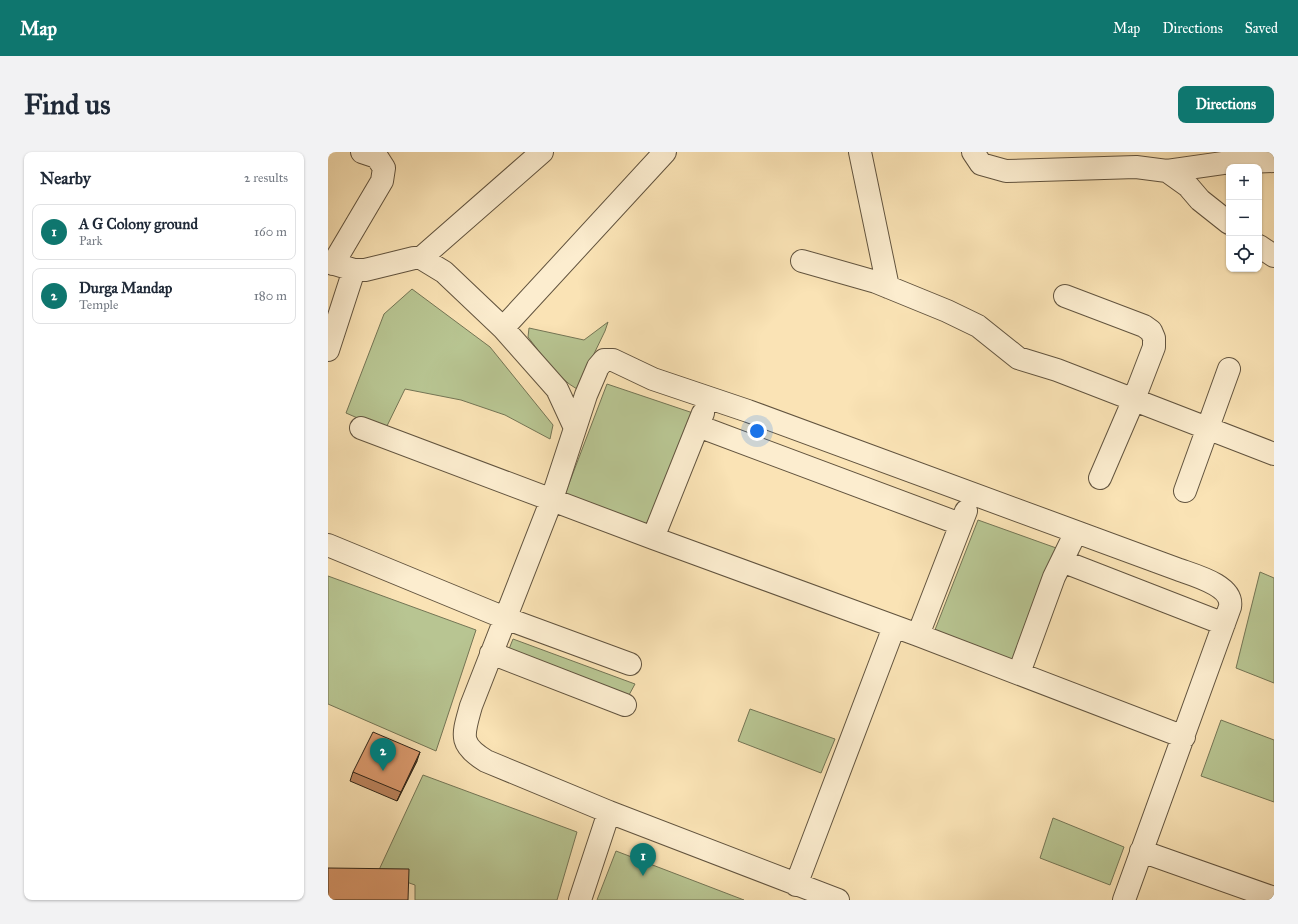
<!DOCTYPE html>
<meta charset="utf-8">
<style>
:root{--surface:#fff;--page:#f2f2f3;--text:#1f2937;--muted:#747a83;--line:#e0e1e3;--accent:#0f766e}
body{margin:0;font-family:"IM FELL Great Primer",serif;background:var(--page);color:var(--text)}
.controls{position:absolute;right:12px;top:12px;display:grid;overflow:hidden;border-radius:8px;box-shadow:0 1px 3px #0004}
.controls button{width:36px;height:36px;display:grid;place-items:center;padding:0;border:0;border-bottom:1px solid var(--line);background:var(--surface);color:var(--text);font:20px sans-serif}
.you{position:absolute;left:429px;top:279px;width:14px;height:14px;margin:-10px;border:3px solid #fff;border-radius:50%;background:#1a73e8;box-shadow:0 0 0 6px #1a73e833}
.badge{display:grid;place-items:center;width:26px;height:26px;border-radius:50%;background:var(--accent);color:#fff;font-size:13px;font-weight:700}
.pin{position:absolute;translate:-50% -33px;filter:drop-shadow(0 1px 2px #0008)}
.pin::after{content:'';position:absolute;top:21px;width:14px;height:12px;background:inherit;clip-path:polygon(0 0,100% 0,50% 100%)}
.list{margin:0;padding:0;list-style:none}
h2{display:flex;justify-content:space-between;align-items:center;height:52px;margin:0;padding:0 16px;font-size:17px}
h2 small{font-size:13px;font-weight:400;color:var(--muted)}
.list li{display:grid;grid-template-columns:26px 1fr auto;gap:12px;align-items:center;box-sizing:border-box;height:56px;margin:0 8px 8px;padding:0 8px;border:1px solid var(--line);border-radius:8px}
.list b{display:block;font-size:15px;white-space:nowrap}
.list p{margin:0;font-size:13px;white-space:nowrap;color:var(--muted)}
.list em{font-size:13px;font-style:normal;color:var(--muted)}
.icon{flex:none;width:22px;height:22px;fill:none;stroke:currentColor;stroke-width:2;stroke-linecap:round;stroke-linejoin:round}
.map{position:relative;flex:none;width:946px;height:748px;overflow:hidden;border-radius:8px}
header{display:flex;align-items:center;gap:24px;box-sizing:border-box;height:56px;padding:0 20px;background:var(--accent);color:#fff}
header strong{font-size:19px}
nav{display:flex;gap:22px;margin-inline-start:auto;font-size:14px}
.intro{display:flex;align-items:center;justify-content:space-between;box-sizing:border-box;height:96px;padding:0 24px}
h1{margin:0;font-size:28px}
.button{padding:10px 18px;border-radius:8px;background:var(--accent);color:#fff;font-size:14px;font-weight:700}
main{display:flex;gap:24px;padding:0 24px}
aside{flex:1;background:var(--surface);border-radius:8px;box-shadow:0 1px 3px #0004}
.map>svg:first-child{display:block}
</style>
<header>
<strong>Map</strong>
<nav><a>Map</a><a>Directions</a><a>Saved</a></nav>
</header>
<div class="intro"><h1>Find us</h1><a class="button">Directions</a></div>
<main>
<aside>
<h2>Nearby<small>2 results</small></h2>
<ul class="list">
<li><span class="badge">1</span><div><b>A G Colony ground</b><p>Park</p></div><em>160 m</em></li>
<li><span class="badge">2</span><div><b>Durga Mandap</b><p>Temple</p></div><em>180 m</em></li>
</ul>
</aside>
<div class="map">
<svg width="946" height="748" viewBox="0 0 946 748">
<rect width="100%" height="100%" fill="#fae3b5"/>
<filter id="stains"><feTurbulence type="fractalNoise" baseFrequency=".005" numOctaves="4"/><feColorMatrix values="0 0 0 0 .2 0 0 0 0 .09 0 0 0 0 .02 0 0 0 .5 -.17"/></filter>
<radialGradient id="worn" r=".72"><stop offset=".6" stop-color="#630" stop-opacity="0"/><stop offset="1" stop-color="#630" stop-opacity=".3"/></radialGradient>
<path fill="#b8c592" stroke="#747555" d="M84,137L162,195L225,273L222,287L177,263L133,248L77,237L57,278L18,261L56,162Z
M280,170L277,179L249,237C229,226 214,203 200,185L201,176L256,188Z
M279,232L368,262L324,380L234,350Z
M650,368L731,397L684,515L605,483Z
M932,420L946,426V531L908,516Z
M0,424L148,478L108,599L0,552Z
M185,487L307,532L301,543L181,497Z
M422,557L507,587L493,621L410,589Z
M893,568L946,588V650L873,624Z
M95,623L249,680L229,748H87V733L50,720Z
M725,666L796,695L782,733L712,706Z
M288,699L416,748H269Z"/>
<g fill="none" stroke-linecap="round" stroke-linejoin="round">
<g stroke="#62543f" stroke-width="24">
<path id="minor" d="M532,0L560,135
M645,0L653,12L678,19L808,15L839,19L860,34L872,48L901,71
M839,19L895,11L946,9
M931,94L946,104
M93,106L214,0
M474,109L548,130L619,159L650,174L690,206L729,218L946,302
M0,110L26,118H37L86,106H93L116,120L175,176L229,237L247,276
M5,112L54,29L56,16L49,5L34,0
M737,144L816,174L823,179L826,186V195L806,247L772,326
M175,176L337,0
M0,198L26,118
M370,274L632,372
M33,276L325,386L590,483L856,585
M857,339L901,217
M325,386L375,261
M0,393L177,466L302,512
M734,409L896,472
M590,483L638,359
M163,501L297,553
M691,521L726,425L748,380
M813,699L946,746
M468,733L566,475
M252,748L281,660
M510,748L281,660L158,609C130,592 135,583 143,554L224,347L258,243L270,215L276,208H285L325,227L420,259L849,417C865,423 906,433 902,455L796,748"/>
</g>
<use href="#minor" stroke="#fcedcf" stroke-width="22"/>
</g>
<path fill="#bd855f" stroke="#2f2518" d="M89,609L69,649L22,629L25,620Z"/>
<path fill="#9a6c4e" stroke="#2f2518" d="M92,600L89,609L69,649L73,640Z"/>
<path fill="#dc9b6f" stroke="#2f2518" d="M45,580L92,600L73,640L25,620Z
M0,716L81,717L80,748H0Z"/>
<rect width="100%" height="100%" filter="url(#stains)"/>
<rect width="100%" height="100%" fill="url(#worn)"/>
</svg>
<div class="controls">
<button>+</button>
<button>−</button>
<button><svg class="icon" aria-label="locate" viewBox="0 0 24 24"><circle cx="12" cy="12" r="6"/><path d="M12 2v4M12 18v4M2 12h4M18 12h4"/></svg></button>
</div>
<div class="you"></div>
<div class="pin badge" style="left:315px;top:724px">1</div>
<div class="pin badge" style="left:55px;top:619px">2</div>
</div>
</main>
